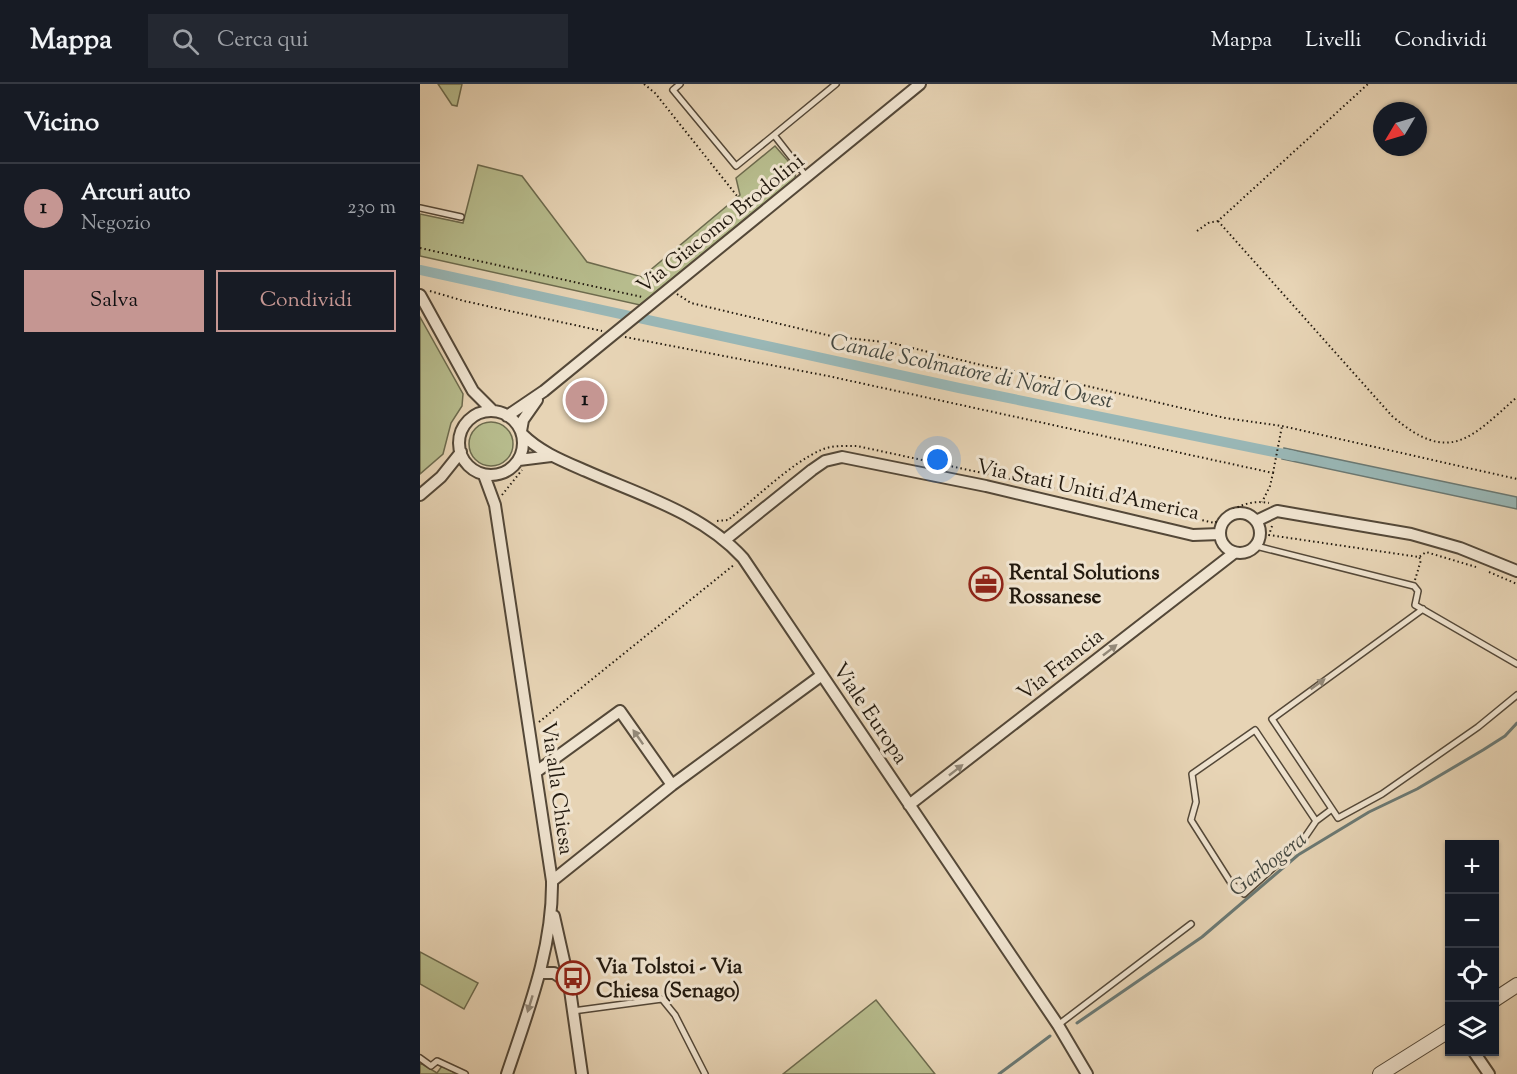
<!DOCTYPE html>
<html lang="it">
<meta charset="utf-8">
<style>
:root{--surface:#171b24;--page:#242831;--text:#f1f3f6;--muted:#9ea1a6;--line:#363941;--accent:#c59692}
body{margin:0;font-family:"Sorts Mill Goudy",serif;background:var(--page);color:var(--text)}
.controls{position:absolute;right:18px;bottom:18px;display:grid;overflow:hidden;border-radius:0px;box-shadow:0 2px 4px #0004}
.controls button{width:54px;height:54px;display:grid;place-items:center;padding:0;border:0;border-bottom:2px solid var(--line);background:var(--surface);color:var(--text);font:30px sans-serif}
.compass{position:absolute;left:953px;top:18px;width:54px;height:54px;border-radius:50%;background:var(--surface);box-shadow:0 2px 4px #0004;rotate:232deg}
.you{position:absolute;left:518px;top:376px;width:21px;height:21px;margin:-15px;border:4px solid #fff;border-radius:50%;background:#1a73e8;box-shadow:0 0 0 9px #1a73e833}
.badge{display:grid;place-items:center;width:39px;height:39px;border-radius:50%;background:var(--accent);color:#111;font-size:20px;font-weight:700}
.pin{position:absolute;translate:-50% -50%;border:3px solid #fff;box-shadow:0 2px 6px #0006}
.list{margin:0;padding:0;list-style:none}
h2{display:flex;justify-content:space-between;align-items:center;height:78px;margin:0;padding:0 24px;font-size:26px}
h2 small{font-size:20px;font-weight:400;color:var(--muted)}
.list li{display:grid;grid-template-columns:39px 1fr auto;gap:18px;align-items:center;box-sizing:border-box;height:90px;padding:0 24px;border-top:2px solid var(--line)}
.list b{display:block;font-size:22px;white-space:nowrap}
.list p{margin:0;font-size:20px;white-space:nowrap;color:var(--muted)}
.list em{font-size:20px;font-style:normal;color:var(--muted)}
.actions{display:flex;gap:12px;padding:18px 24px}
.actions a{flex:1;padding:14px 0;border:2px solid var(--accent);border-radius:0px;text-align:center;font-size:21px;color:var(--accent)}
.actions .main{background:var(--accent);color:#111}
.icon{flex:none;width:33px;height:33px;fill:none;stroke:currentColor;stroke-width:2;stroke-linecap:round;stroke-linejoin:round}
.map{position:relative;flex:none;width:1097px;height:990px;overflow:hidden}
header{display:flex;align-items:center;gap:36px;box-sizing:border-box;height:84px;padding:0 30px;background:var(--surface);border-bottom:2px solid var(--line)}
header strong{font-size:28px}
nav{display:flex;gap:33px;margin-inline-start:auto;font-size:21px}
.search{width:420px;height:54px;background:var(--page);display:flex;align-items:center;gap:15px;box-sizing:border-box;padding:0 21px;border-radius:0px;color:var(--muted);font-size:22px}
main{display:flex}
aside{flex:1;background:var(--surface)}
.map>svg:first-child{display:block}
</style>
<header>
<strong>Mappa</strong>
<div class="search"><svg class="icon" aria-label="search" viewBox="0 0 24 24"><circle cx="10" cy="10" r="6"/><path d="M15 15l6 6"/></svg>Cerca qui</div>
<nav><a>Mappa</a><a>Livelli</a><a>Condividi</a></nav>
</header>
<main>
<aside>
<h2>Vicino<small></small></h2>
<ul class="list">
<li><span class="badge">1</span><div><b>Arcuri auto</b><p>Negozio</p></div><em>230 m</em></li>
</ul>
<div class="actions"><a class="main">Salva</a><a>Condividi</a></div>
</aside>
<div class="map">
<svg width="1097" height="990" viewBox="0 0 1097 990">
<rect width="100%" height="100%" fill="#e7d4b5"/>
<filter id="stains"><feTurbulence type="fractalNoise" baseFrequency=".00333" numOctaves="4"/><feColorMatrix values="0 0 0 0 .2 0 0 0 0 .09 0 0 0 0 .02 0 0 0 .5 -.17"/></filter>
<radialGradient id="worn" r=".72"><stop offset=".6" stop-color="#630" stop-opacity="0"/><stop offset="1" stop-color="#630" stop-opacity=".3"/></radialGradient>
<path fill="#b7bc8d" stroke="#6d6b4e" stroke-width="1.5" d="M18,0H42L37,22L32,21Z
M355,62L376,86L375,94L220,221L0,172V130L43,139L58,81L102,92L167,178L222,193L320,111L316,94Z
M0,233L43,310L42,322L31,339L23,370L0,390Z
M49 360a22 22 0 1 1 44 0a22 22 0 1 1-44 0Z
M0,868L58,899L44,925L0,900Z
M456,916L515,990H363Z
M0,979L17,989L22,982L37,990H0Z"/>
<path fill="#99b7b6" stroke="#6a7873" stroke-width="1.5" d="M864,364L1097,413V425L862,375Z"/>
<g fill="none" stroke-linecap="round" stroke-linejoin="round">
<path stroke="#6a7873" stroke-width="3" d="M657,939L782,853L878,771L949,728L997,705L1063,666L1085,652L1097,639
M579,990L630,952"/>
<path stroke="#99b7b6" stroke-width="10" d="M0,186L539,304L874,372"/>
<g stroke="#544838" stroke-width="8">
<path id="service" d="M260,0L253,6L316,82L354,51L386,92
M354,51L416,0
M0,124L41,133
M836,462L994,502L998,507L995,521L1097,580
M1003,525L852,635L918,734L962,710L1058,643L1097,611
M896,737L881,759L824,810L811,799L771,736L776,718L772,690L835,646L896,737L912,725
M153,927L242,915L255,931L285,990
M638,941L771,840
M0,974L11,982L17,977L45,990"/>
</g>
<g stroke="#544838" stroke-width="14">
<path id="minor" d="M0,211L53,307L73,327
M39 359a32 32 0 1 1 64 0a32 32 0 1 1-64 0Z
M87,332L124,307L500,0
M101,347L103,336L117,316
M102,350C120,368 143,377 166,387C220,411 282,429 323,474L638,941L667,990
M99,376L131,372
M64,391L75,421L132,797C133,864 108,927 87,990
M0,411L21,393L41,368
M800 449a20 20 0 1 1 40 0a20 20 0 1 1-40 0Z
M836,437L857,427L991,450L1040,464L1097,487
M306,455L392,386L405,377L422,373L566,402L773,451L800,450
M116,688L200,627L252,701
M489,721L814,469
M132,797L252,701L402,591
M134,832L149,899L162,990
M120,889H134L149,899
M1054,968L1069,990"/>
</g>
<g stroke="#544838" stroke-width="16">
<path id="tertiary" d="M1074,916L1097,901
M960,990L1030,946"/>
</g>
<path stroke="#231a0f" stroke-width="2" stroke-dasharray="1.5 3" stroke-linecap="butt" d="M224,0L235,9L329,127
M798,137L972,332C1029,381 1050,355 1097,313
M777,147L788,139L798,137L948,0
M0,164L222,213
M10,207L44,217L182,247
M257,210L271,219L411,252L472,259L561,281L641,296L805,334L862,342L1097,395
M205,253L408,292L853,389L850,402L842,418
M853,389L862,342
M82,411L102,386
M297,437L308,436C334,416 371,379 401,366C412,361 425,362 437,362L795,439C811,425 827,415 849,419
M852,442L849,451L999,473L1006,468L1056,483
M1069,488L1097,500
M995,496L1001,476L999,473
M119,638L315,480"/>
<use href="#service" stroke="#efe3cf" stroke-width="5"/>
<use href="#minor" stroke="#efe3cf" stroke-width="10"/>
<use href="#tertiary" stroke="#efe3cf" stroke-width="14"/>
</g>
<defs><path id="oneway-solid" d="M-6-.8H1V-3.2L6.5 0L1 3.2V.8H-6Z" transform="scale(1.5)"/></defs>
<g fill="#938979">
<use href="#oneway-solid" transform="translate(690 566) rotate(-38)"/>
<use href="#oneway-solid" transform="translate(898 600) rotate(-36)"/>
<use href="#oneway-solid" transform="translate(218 653) rotate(-125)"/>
<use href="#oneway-solid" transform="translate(536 686) rotate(-38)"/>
<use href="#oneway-solid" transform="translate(110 920) rotate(107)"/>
</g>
<defs>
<g id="office-ring" transform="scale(1.725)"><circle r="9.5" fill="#efe3cf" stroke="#8f2418" stroke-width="1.5"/><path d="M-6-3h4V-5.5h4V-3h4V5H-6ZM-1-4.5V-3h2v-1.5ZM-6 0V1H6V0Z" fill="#8f2418"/></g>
<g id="bus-ring" transform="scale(1.725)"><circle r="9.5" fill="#efe3cf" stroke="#8f2418" stroke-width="1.5"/><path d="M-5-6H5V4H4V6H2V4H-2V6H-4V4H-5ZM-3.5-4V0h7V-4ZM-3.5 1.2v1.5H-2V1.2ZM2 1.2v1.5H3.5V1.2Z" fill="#8f2418"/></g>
</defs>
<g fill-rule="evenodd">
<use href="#office-ring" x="566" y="500"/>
<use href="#bus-ring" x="153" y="894"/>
</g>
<g text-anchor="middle" stroke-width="6" stroke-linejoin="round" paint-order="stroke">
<g font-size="21" fill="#231a0f" stroke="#efe3cf">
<text transform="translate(300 139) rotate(-39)" y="7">Via Giacomo Brodolini</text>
<text transform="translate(668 405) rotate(12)" y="7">Via Stati Uniti d'America</text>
<text transform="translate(640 580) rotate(-38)" y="7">Via Francia</text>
<text transform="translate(451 629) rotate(56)" y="7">Viale Europa</text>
<text transform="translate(138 704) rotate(82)" y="7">Via alla Chiesa</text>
</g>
<g font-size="21" font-weight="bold" fill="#231a0f" stroke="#efe3cf" text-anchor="start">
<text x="589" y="495">Rental Solutions<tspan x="589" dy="24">Rossanese</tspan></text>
<text x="176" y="889">Via Tolstoi - Via<tspan x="176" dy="24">Chiesa (Senago)</tspan></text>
</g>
<g font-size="22" font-style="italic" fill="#464941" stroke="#efe3cf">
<text transform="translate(552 286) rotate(12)" y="8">Canale Scolmatore di Nord Ovest</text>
<text transform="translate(847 779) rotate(-38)" y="8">Garbogera</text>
</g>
</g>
<rect width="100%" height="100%" filter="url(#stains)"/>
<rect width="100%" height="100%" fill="url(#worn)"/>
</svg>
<div class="controls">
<button>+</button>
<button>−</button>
<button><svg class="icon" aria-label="locate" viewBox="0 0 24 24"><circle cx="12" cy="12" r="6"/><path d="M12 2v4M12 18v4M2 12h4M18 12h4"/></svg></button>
<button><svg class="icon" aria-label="layers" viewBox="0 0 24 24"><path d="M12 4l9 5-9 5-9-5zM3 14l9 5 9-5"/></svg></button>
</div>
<svg class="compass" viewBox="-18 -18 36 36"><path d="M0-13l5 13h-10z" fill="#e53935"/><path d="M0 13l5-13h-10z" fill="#9ea1a6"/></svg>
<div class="you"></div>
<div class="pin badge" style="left:165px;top:316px">1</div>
</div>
</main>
